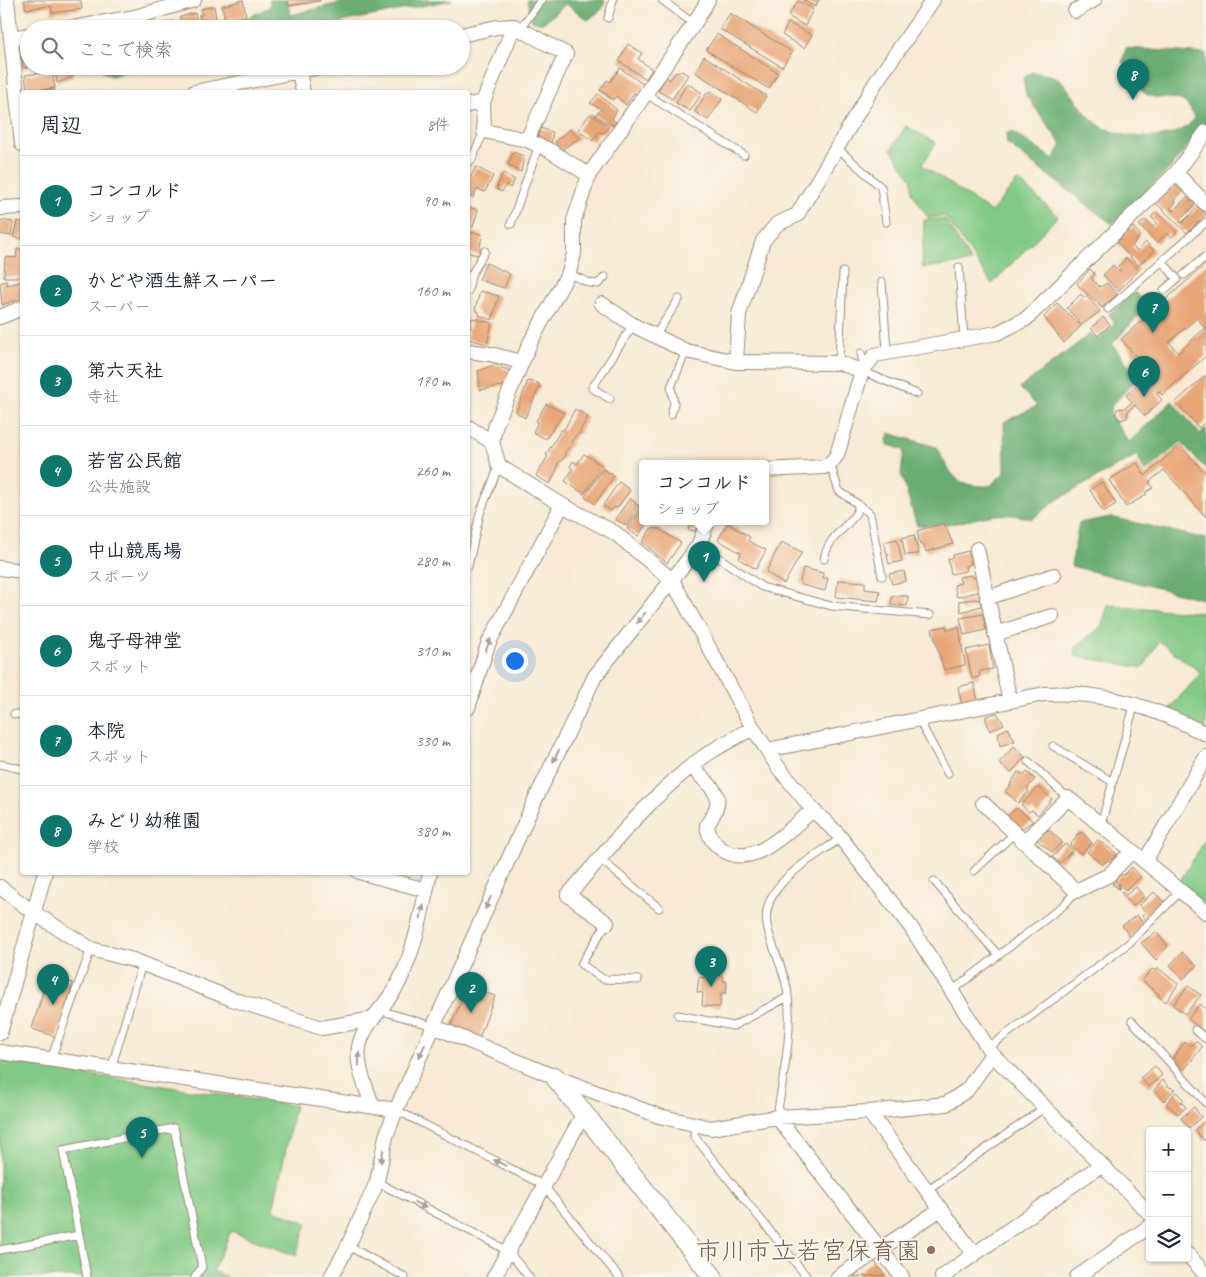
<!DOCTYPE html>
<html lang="ja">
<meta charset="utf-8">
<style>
:root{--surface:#fff;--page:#f6f6f7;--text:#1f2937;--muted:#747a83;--line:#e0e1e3;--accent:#0f766e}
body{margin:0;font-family:Caveat,"Klee One",sans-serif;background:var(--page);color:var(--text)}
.controls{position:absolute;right:15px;bottom:15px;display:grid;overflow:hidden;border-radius:5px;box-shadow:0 1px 4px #0004}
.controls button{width:45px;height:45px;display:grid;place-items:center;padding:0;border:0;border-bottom:1px solid var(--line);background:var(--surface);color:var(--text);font:25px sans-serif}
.you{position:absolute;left:514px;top:660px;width:18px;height:18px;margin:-12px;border:4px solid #fff;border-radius:50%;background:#1a73e8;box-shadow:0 0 0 8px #1a73e833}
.badge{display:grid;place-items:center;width:32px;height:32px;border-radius:50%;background:var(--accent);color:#fff;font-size:16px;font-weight:700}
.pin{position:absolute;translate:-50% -41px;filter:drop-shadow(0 1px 2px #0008)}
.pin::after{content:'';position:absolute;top:26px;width:18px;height:15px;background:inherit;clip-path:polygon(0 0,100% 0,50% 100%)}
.popup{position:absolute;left:639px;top:460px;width:130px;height:65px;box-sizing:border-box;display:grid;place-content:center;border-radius:5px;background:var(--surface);filter:drop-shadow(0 1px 4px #0005);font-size:16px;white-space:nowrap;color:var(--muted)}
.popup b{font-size:19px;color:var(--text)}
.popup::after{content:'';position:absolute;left:50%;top:100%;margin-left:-10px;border:10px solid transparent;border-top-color:var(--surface)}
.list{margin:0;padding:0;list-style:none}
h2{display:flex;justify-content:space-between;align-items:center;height:65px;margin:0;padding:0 20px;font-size:21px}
h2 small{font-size:16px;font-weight:400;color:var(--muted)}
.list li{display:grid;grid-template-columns:32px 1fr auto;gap:15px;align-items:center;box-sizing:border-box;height:90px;padding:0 20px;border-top:1px solid var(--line)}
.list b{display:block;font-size:19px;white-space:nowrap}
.list p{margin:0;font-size:16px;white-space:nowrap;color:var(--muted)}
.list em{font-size:16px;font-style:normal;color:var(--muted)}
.icon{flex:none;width:28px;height:28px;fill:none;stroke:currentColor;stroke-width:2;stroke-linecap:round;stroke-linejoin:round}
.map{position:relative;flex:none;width:1206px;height:1277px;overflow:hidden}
.search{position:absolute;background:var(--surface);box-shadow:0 1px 4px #0004;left:20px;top:20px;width:450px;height:55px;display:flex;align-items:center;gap:12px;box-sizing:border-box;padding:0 18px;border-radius:28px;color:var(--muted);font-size:19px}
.panel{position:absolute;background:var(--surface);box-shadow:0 1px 4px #0004;left:20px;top:90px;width:450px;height:785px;border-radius:5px}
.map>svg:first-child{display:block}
</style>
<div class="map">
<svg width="1206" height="1277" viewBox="0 0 1206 1277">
<rect width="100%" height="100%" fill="#fbf7ec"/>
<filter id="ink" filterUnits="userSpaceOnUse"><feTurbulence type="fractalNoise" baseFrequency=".02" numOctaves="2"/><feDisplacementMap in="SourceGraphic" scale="10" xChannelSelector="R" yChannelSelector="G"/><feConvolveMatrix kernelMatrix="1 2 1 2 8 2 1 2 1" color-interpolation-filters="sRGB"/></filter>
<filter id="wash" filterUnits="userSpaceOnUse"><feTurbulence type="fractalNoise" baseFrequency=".0096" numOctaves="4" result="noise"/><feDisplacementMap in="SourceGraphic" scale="20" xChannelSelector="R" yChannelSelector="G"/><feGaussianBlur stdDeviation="1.12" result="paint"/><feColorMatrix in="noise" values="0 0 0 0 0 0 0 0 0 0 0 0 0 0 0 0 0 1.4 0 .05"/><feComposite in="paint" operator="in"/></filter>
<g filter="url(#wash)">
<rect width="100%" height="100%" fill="#f7e9d3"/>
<path fill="#82c985" stroke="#5e7a52" d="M906,126L936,143L922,165L991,212L1018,180L1058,216L992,284L945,216L928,218L912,192V180L891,149Z
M945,219L971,262L922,268L924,220Z
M1108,605L1206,613V730L1169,709L1201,673L1159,641L1143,668L1076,656L1074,648L1101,627Z
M1206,839V906L1179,882Z
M0,1061L295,1106L273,1210L307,1223L296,1256L231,1231L213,1271L228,1277H0Z"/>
<path fill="#69ad72" stroke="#526c48" d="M270,0H286L291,15L352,0H452L306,29L293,25L262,29H224L270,7Z
M527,0H605L602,9L588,20L566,4L543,23L532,21Z
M1126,48L1206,54V124L1169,169L1112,224L1007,144L1006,134L1011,131L1053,159L1062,145L1026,95L1023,78L1033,72C1040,74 1053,74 1058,79C1073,91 1081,111 1096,123C1117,140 1180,145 1194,118C1185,89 1168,103 1148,95C1145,94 1141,90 1138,88L1139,63H1122Z
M104,66H140L112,76L103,72Z
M1134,292L1149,304L1112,344L1138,378L1112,405L1110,414L1129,442L1172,401L1200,434L1206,429V469L1181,442L1145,472L1137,455L1057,500L1032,519C1001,510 985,517 956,523C943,525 930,525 917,526L901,474L904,450L886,444L889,433L936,447C953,476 954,487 990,486L1005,472L1004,422L1037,406L1020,388L1091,333L1098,340L1115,323L1109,314Z
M1111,517L1206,539V600L1071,566L1079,523Z"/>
<g id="blocks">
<path fill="#e8a677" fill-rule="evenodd" d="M24,0H81L82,9L52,13L51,6L26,9Z
M243,0L246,16L225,20L222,6Z
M288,0H320V1L289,6Z
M803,0H819L815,7Z
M798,1L813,9L805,26L788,16Z
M214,6L217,22L201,26L199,15H202L201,9Z
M195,13L198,28L178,29L177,23L181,22L180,17Z
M730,13L792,52L782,67L720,29Z
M173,21L175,29H151V27Z
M788,23L812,35L804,48L782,35Z
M717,34L778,73L769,89L706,50Z
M628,44L642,53L638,59L652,69L646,79L619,61Z
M29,45V67L23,68L21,46Z
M704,56L766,96L757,112L695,72Z
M54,66H71L73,77L57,83Z
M620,68L644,85L638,94L634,93L626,105L616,96L613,100L600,90L607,80L610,82Z
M682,71L688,75L672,99L658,91L666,77L670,80L675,73Z
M52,72L55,88L34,91L54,89L55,92L27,91L25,75Z
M687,83L702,93L690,111L676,103Z
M711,91L722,99L708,120L695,112L706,94Z
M598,94L617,110L612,119L616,122L613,126L595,115L602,109L590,103Z
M590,114L609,126L604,133L599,132L593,141L578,130Z
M540,128L553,132L551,143L538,139Z
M570,129L580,138L561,150L555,142Z
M513,152L524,156L521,172L508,165Z
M476,167L493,176L485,192L477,189L473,198L468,196V178H470Z
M503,173L515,180L510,188L506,184L502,192L496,189Z
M1175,185L1182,192L1174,200L1176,202L1170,209L1173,211L1187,197L1195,205L1179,221L1182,223L1198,207L1206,214L1187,233L1156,203Z
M468,207L478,210L473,227L468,226Z
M1156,212L1177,232L1172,237L1167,233L1157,243L1139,225L1145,220L1153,227L1157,223L1151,217Z
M0,220L13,222L11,236L0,234Z
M17,221L22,222V239L13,237Z
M1133,227L1140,235L1132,246L1137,251L1146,242L1154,251L1138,266L1117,242Z
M469,232L482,234L479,255L468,253Z
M17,249H22V277H4L5,257L16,258Z
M1126,258L1139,270L1118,291L1103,275L1113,265L1119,271L1121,270L1118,266Z
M486,263L510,274L504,288L479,280Z
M1206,264V356L1162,395L1158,391L1156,393L1162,400L1145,416L1135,405L1128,411L1127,418L1119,420L1115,415L1117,409L1125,408L1132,402L1126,395L1143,379L1149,386L1151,384L1147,379L1152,375L1121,339ZM1197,318L1205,328L1178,353L1169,342Z
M1090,269L1095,274L1091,278L1100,287L1107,283L1117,294L1102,308L1077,284Z
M6,281L7,285L21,282L22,298L2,305L0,283Z
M480,291L499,296L492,320L479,315V312L475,310Z
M1081,294L1084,298L1086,296L1100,311L1082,325L1067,308Z
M1057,303L1081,326L1064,343L1044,317Z
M1103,317L1110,325L1098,336L1091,328Z
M472,318L492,323L487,344L468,339V329H470Z
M494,365H501L503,369H508L510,378L506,379L507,385L480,390L478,371Z
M1206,375V421L1199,428L1176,402Z
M528,381L538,383L540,386L525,418L516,412Z
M546,404L564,413L546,439L533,432L538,422L536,421Z
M575,409L588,417L580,431L581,433L577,434L571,442L573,443L564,453L566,455L557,465L558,467L550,484L536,476L548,456L546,455L561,430H564Z
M1180,445L1206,474V517L1164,470L1149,482L1153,488L1145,493L1146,495L1126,507L1109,480L1137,463L1145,476Z
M584,454L603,466L584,494L565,481L573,469L570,467L573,461L577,464Z
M603,469L614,476L595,504L585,497Z
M619,482L630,490L617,508L614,507L611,511L603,505Z
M1102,482L1116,504L1103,512L1090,490Z
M630,498L640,508L627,526L615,519Z
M641,511L643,512V521H648L638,536L627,529Z
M690,522L698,524L695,531L688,530Z
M727,523L750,537L748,541L766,550L756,569L739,559L741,553L718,540Z
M944,523L953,544L926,552L924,544L920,545L917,531Z
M657,528L681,543L667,563L642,542L651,529Z
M914,535L919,554L905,555L902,538Z
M897,539L902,561L889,564L887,556L889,555L887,554L884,542Z
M781,542L802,552L784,584L766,572Z
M968,551L971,564L965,566L966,571L951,574L948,559L953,558V555Z
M803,568L823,573V578H828L825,591L802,585L800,582Z
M904,571L906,581L892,584L889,574Z
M972,575V578L978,576L981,591L957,597L954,585L961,583L959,577Z
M838,580L865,582V589L880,591L878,601L836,597Z
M892,596H908L907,606L891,605Z
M974,599L980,600L981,606L961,612L959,601Z
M983,614L986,630L964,635L960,618Z
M946,626L947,630L959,627L965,665L944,670L932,629Z
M989,645L993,669L980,671L979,677L972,679L966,650Z
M974,683L978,702L962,705L958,687Z
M997,713L1004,724L990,731L986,720V716Z
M1008,728L1015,741L1000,746L998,733Z
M1014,746L1025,757L1011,773L999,763Z
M1018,772L1024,775L1027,772L1035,779L1027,789L1029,791L1018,803L1005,791L1011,785L1010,784Z
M1038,787L1052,799L1038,815L1032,810L1029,812L1021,805Z
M1017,808L1033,821L1021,829L1007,816Z
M1049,830L1062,842L1052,852L1037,840L1042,833Z
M1082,832L1092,843L1081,854L1070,845L1077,837L1076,835Z
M1098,840L1117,854L1111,862L1108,860L1102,865L1087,852Z
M1065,844L1073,850L1060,863L1052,857Z
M1132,867L1141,877L1125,890L1119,883V889L1112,884L1117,881L1115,880L1120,875H1124Z
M1136,887L1144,896L1133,906L1121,893L1123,892L1126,895Z
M1154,892L1166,904L1147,921L1142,915L1145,912L1139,905Z
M1137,915L1144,925L1130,937L1122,926Z
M1156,932L1168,946L1156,960L1141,943Z
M1182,952L1197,966L1183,979L1170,965Z
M1158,968L1178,984L1166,1002L1158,996L1159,994L1142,981L1152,969L1156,971Z
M706,973L723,976V981L727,982L726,993H721L720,1007L702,1006L703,993L697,992L699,977L705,978Z
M48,975L73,983L57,1037L32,1029Z
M1188,986L1201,995L1185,1014L1173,1005Z
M467,987L495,996L479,1038L450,1028Z
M1200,1004L1206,1009V1033L1188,1019Z
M1196,1041L1202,1047L1184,1070L1173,1057L1185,1042L1190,1046Z
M1155,1066L1162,1075L1149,1087L1140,1078Z
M1163,1080L1169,1087L1175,1089L1164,1101L1154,1090Z
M1176,1092L1184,1100L1181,1102L1186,1107L1178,1114L1166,1104Z
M1194,1107L1201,1117L1189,1128L1181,1118Z
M1206,1120V1138L1204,1141L1195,1130Z
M873,1260L885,1275L853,1277Z"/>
</g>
</g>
<g filter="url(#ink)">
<use href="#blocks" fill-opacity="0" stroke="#998a78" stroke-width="1"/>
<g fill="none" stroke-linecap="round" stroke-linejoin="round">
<g stroke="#998a78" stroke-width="9">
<path id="lane" d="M662,0L694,24
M608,18L613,0
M520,29L541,0
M646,94L744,155
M836,147L881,187L886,222
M468,163L472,159L484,131
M511,224L539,145
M1162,261L1177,279L1164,290
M959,267L964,339
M569,274L590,283L598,284L605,277
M1184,275L1206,256
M882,282L887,351
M468,291L471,275L485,251
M1108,309L1206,222
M655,336L679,299
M861,353L864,368
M839,363L843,272
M862,371L917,394
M610,399L592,388L633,325
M671,415L674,403L671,387L686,351
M859,505L870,514L882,576
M699,544L762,587L831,606L930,615
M824,559C829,532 854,526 859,505L839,491L830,464
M468,566L480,513L499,466
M14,714L22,715
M919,720L948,774
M1053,746L1111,781
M1028,761L1068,798
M0,764L22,769
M1099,824L1103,817L1135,703
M600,859L659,908
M974,871L1015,833
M934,881L998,955
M607,923L581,964L603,979L638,980
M952,991L1064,905L1076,891
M379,1010L433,1026
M678,1015L733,1026L788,997
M1132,1021L1206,1103
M1195,1030L1206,1039
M988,1048L1129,943L1181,891
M51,1059L91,949
M111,1069L142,964
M396,1110L543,1185L619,1277
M777,1117C783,1074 794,1031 787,988C783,968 773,949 768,930C756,886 811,860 841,838
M695,1125L694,1136L807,1277
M377,1182L508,1251L529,1277
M927,1190L1044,1108
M348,1246L405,1277
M0,1250L79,1235
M87,1277L63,1150L174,1128L202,1267L195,1277"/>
</g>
<g stroke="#998a78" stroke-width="16">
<path id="street" d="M7,0L22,144
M708,0L694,24L589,175L574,220V254L569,272L530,343L496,424L492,442L499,466L562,505L615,533L672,580L753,728L778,767L813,810L837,833L910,926L992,1054L1150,1214
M1075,11L1094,0
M67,29L135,17L194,0
M461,35L497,27L514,26L566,54L527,140
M12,38L29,35
M299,72L303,92
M194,92L325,66
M483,102L514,26
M468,105L483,102L484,131L527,140L549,150L589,175
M1176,173L1206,204
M2,208L22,207
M602,304L633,325L686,351L736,362L839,363L862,371
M0,317L22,308
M468,351L490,354L522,362
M736,362L739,314L763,241L777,224L797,215L876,82L933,0
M468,427L492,442
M765,470L824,467L830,464L837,455L862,371L875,355L997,333L1026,319L1176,173L1206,132
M977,549L1010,701
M0,568L22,571
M987,598L1054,575
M995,634L1052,616
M468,708L488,644L562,505
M767,750L1044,694C1103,690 1155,708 1206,734
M691,766C713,791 729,793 707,825C709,837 712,841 720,848C752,873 789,829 813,810
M983,803L1076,891L1109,875L1132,851
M1025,841L1068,798L1206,912
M1145,861L1206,757
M359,872L426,890
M0,887L34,913L91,949L133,960L232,999L322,1028L373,1019
M607,923L568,895C607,851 644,804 690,767C709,751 731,740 753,728
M433,1026L555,1077L659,1116L711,1128L777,1117L869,1112L946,1104L967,1090L992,1054
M0,1033L45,872
M0,1052L396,1110
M372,1105C366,1086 356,1067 359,1047C363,1023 389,1003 399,982C416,946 422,911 430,872
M869,1112L974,1254
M777,1117L902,1277
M1187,1254L1206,1275
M331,1277L348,1246L377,1182L386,1136L396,1110L536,798L595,676L687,561L699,544L708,521
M494,1277L584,1113
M838,1277L941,1209
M942,1277L1101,1165
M1077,1277L1150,1226"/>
</g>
<g stroke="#998a78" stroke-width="21">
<path id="secondary" d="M555,1077L713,1277"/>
</g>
<use href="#lane" stroke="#fff" stroke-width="7"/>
<use href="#street" stroke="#fff" stroke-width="14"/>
<use href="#secondary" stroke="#fff" stroke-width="19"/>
</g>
<defs><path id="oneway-solid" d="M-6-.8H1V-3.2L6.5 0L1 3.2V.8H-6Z" transform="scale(1.25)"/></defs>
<g fill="#a79f9a">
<use href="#oneway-solid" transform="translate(641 618) rotate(129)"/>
<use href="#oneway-solid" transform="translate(488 645) rotate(-68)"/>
<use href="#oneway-solid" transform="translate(556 756) rotate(116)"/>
<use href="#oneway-solid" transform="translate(488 903) rotate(114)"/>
<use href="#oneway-solid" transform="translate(422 912) rotate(-77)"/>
<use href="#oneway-solid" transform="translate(422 1051) rotate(114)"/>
<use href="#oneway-solid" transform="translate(359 1059) rotate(-90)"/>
<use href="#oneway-solid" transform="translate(382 1156) rotate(101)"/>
<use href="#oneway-solid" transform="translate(500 1163) rotate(-153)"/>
<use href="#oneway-solid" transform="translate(420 1205) rotate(28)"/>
</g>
</g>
<circle fill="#8d6e63" stroke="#fbf7ec" stroke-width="2" cx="931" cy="1250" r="5"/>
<g text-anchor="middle" stroke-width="4" stroke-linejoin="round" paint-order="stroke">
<g font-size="25" fill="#785e54" stroke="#fbf7ec" text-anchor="end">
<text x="921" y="1259">市川市立若宮保育園</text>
</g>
</g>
</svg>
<div class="controls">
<button>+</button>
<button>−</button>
<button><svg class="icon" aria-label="layers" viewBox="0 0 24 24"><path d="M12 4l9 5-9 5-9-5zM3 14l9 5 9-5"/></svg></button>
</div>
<div class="you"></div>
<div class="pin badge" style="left:704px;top:582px">1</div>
<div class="popup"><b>コンコルド</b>ショップ</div>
<div class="pin badge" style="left:471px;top:1013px">2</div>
<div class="pin badge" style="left:711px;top:987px">3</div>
<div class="pin badge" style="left:53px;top:1005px">4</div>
<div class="pin badge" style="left:142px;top:1158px">5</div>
<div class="pin badge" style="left:1144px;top:397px">6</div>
<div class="pin badge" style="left:1153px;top:333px">7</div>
<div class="pin badge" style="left:1133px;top:100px">8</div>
<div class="search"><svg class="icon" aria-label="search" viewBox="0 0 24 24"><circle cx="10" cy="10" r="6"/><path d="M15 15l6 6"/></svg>ここで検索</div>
<section class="panel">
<h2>周辺<small>8件</small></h2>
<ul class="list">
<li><span class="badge">1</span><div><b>コンコルド</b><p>ショップ</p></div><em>90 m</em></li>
<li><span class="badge">2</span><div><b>かどや酒生鮮スーパー</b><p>スーパー</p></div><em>160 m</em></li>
<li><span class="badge">3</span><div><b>第六天社</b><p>寺社</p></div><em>170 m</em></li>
<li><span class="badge">4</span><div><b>若宮公民館</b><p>公共施設</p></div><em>260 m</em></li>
<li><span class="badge">5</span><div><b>中山競馬場</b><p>スポーツ</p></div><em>280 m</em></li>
<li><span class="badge">6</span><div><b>鬼子母神堂</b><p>スポット</p></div><em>310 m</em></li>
<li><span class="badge">7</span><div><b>本院</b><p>スポット</p></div><em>330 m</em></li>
<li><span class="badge">8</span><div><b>みどり幼稚園</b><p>学校</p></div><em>380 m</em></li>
</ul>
</section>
</div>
